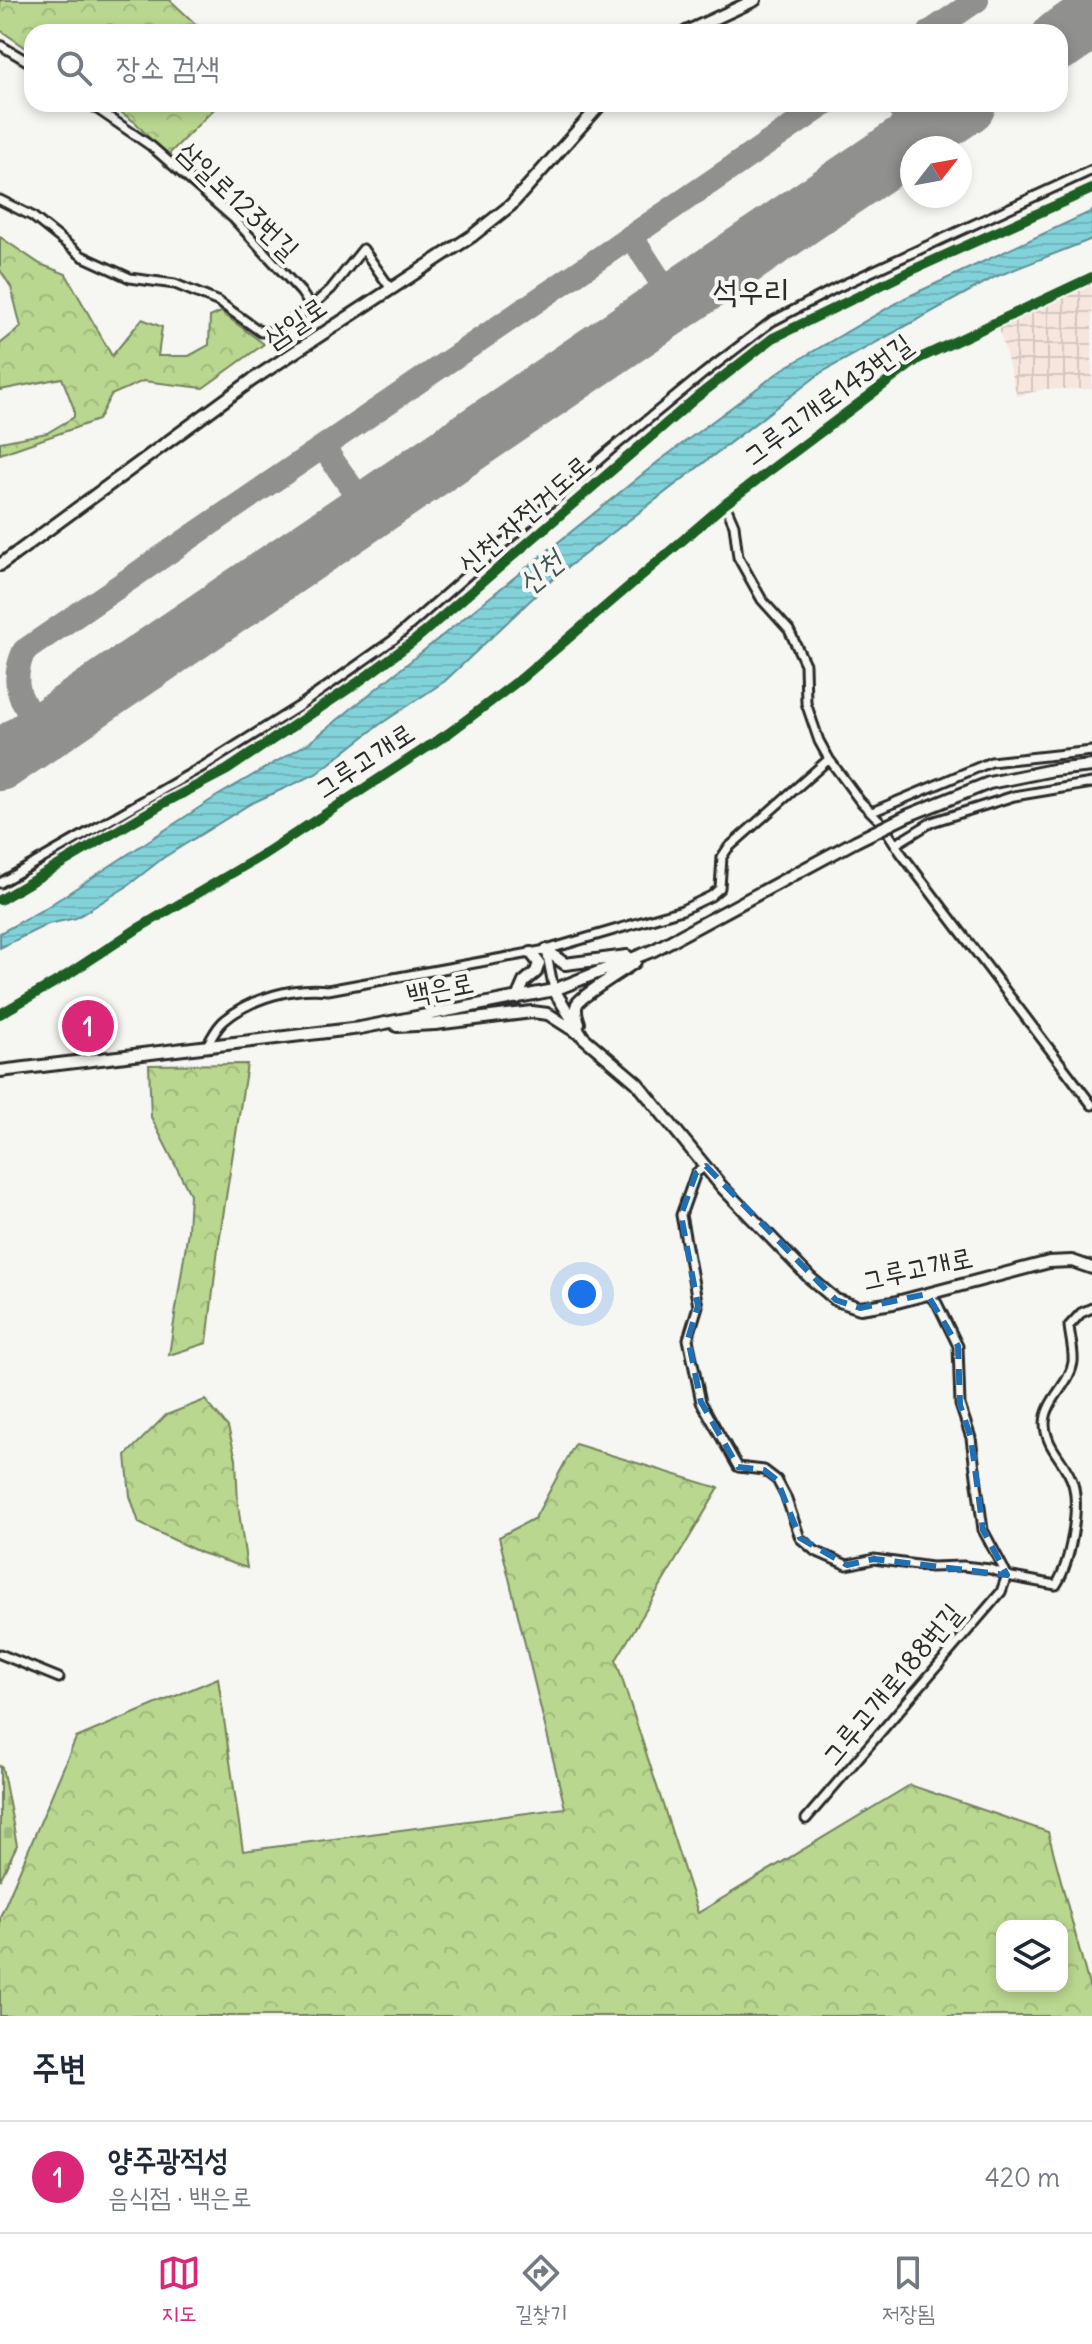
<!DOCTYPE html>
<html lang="ko">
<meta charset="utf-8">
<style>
:root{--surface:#fff;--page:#f6f6f7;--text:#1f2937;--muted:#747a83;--line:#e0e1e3;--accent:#db2777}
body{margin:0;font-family:Delius,"Poor Story",sans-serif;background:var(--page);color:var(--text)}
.controls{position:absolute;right:24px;bottom:24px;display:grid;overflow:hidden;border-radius:16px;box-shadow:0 4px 12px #0003}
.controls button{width:72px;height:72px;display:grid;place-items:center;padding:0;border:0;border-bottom:2px solid var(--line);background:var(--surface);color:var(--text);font:40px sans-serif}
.compass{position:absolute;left:900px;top:136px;width:72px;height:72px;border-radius:50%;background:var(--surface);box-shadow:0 4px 12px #0003;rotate:59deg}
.you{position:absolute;left:582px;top:1294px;width:28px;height:28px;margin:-20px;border:6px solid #fff;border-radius:50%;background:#1a73e8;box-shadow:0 0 0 12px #1a73e833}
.badge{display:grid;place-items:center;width:52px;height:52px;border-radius:50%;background:var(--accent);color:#fff;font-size:26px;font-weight:700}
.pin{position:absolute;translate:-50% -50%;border:4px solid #fff;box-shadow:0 2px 8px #0006}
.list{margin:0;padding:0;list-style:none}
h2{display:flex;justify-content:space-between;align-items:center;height:104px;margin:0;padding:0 32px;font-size:34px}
h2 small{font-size:26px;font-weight:400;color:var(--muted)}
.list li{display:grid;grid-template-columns:52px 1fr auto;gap:24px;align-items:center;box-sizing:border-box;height:112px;padding:0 32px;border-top:2px solid var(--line)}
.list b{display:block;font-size:30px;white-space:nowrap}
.list p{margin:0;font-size:26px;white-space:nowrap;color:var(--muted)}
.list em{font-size:26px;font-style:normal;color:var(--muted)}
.icon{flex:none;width:44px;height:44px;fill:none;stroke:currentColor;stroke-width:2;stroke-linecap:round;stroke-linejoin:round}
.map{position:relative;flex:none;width:1092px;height:2016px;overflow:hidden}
.search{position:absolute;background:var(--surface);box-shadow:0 4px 12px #0003;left:24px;right:24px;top:24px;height:88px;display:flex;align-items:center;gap:20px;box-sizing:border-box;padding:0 28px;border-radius:24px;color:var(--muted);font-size:30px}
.sheet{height:216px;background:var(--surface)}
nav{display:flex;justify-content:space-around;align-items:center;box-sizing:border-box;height:112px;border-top:2px solid var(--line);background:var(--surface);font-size:22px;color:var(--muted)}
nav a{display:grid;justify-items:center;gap:4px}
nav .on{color:var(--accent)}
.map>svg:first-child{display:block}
</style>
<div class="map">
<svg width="1092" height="2016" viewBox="0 0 1092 2016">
<defs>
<pattern id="industrial-grid" width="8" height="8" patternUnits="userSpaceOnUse" patternTransform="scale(2)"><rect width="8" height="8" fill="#f7e6de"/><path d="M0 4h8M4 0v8" fill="none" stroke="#d4c5bf"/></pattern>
<pattern id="forest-crowns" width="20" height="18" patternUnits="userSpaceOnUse" patternTransform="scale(2)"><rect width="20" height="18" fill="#b9d78f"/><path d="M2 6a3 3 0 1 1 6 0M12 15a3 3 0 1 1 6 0" fill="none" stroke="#9fb97c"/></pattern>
<pattern id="cemetery-stones" width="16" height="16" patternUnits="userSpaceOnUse" patternTransform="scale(2)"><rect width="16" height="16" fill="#b9d78f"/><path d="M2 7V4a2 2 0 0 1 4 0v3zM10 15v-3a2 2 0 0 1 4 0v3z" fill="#9fb97c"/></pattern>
<pattern id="water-rules" width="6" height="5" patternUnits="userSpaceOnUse" patternTransform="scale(2)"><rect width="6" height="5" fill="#82d2da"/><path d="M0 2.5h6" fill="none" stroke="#70b4bb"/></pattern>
</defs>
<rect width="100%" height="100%" fill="#f6f6f2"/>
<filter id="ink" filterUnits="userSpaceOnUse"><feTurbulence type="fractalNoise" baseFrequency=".0125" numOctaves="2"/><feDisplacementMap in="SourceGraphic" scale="16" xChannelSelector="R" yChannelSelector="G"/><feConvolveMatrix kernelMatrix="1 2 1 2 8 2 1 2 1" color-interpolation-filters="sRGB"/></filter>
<g filter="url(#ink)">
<path fill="url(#industrial-grid)" d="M1092,283V389H1045L1017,396L998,324Z"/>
<path fill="url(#forest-crowns)" stroke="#72815d" stroke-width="2" fill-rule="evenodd" d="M0,0H170L204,32H32V52L0,30Z
M109,104H219L166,157L136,123Z
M0,237L40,264L66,274L112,356L142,319L162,327L158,356H189L209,345L210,317L221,312L264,344L203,388L143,381L111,395L98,420L0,454V442L47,433L74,417V409L62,378L0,390V344L21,327L11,287L0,270Z
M247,1064L218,1248L207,1343L169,1355L188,1231L190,1194L151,1117L149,1065Z
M205,1400L228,1427L236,1459L238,1505L247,1568L201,1553L139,1523L130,1496L126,1455L166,1415Z
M575,1444L719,1488L616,1660L698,1913L910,1785L1048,1832L1092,1997V2016H0V1917L76,1738L218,1678L243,1851L565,1808L499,1537L535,1518ZM1002,1926H1062V1986H1002Z"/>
<path fill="url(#cemetery-stones)" stroke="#72815d" stroke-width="2" d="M0,1766L2,1767L17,1845L0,1880Z"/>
<path fill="url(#water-rules)" stroke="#5f8f94" stroke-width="2" d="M1092,211V239L995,277L822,372L555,577L445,681L379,725L316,774L250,804L163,858L126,887L76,918L48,924L0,948V933L44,909L217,796L310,742L659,461L783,369L905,298Z"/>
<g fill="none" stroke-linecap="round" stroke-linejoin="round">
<path stroke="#90908e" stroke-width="24" d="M930,32L977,0
M896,104L919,136
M631,236L674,302
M323,447L368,511
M42,733C23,703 8,687 24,651L825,104"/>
<path stroke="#90908e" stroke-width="60" d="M1060,40L1092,18
M0,761L966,104"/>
<g stroke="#2b2b2b" stroke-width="13">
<path id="street" d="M0,45L32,64
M90,104L151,146L233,218L301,292L311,307
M0,200L32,216L82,256L130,278L175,284L219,302L261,332L275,331L311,307L331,289L363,249L391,289
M725,504L734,525L738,557L762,600L789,630L805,664L806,703L819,741L829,759L860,801L881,822L901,853L1092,1105
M872,812L991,762L1092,751
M896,844L932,822L1014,796L1092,783
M0,883L202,767L298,707L393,640L609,451L703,374L771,322L838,287L1092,170
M546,950L554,990
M0,1014L64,977L137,929L261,856L449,733L522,678L725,504L918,359L1092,277
M206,1047C212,1038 216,1027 225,1020C251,998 294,986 328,990L546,950L682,910L711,896L720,888L722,857L728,848L829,759
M706,1166L696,1173L681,1215L698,1306L688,1339L701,1402L738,1467L764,1470L777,1480L786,1497L800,1538L815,1551L847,1565L874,1559L931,1567L963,1566L990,1569L1012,1577L1056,1585C1070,1564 1080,1509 1073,1484C1067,1462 1045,1448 1045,1423C1046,1399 1070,1385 1073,1362C1074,1351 1070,1337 1069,1326L1081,1313L1092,1308
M0,1654L59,1678
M806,1819L1001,1592L1007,1575L983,1530L971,1438L960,1405L958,1346L937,1303L927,1294"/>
</g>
<g stroke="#2b2b2b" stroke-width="16">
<path id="secondary" d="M686,32L755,0
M0,565L252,380L472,236L511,205L601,104
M909,815L989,783L1053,770L1092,766
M546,950L565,964L627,956
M554,990L583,1037L637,1083L722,1187L810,1278L836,1300L860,1308L893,1303L1049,1262L1072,1261L1092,1268
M517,998L524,982L536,972L539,963L531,953
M579,1023C577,1017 574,1011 577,1004C581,996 624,970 635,962
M397,1026L435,1024L532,1012L548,1014L578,1033
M0,1071L360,1028L554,990L654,950L856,841"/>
</g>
<use href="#street" stroke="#f6f6f2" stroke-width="7"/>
<use href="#secondary" stroke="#f6f6f2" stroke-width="10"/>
<g stroke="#2b2b2b" stroke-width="16" stroke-linecap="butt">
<path id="secondary-bridge" d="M856,841L909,815"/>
</g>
<use href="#secondary-bridge" stroke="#f6f6f2" stroke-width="10"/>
<g stroke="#f6f6f2" stroke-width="15">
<path id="cycleway" d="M0,900L164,803L227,770L357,683L415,640L697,397L773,338L910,271L1092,189
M0,1014L64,977L137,929L261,856L449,733L522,678L725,504L918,359L1092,277"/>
</g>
<use href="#cycleway" stroke="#1b5e20" stroke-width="10"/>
</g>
</g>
<path fill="none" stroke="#1f6fb2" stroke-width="6" stroke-dasharray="16 10" stroke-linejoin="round" d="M706,1166L836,1300L860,1308L927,1294L958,1346L960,1405L971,1438L983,1530L1007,1575L874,1559L847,1565L800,1538L777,1480L764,1470L738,1467L701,1402L688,1339L698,1306L681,1215L696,1173Z"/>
<g text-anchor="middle" stroke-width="8" stroke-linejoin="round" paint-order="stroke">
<g font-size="28" fill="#2b2b2b" stroke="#f6f6f2">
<text transform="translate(239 200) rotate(44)" y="10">삼일로123번길</text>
<text transform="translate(295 322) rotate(-34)" y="10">삼일로</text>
<text transform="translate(827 399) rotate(-36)" y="10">그루고개로143번길</text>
<text transform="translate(524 514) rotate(-41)" y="10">신천 자전거도로</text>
<text transform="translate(364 760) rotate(-33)" y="10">그루고개로</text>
<text transform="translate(440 988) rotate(-11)" y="10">백은로</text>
<text transform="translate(917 1268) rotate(-12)" y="10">그루고개로</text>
<text transform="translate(891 1684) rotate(-50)" y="10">그루고개로188번길</text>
</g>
<g font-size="30" font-style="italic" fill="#415557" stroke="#f6f6f2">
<text transform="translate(540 572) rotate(-40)" y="10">신천</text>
</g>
<g font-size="32" fill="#2b2b2b" stroke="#f6f6f2">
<text x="751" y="302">석우리</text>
</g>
</g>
</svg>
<div class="controls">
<button><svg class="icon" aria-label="layers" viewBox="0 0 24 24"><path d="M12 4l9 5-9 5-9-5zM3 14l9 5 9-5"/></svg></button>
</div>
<svg class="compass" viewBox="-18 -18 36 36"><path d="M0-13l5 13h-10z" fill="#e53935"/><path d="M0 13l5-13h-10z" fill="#747a83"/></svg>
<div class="you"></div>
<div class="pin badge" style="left:88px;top:1026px">1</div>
<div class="search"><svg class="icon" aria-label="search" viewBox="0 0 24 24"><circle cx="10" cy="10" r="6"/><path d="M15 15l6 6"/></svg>장소 검색</div>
</div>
<section class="sheet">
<h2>주변<small></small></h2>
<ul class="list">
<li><span class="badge">1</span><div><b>양주광적성</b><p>음식점 · 백은로</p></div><em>420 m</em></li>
</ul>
</section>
<nav>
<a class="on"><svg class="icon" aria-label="map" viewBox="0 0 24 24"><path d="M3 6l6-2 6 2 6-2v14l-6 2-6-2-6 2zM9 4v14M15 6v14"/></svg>지도</a>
<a><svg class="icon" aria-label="directions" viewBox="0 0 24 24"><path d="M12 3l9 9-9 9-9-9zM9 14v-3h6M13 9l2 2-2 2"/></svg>길찾기</a>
<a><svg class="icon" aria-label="saved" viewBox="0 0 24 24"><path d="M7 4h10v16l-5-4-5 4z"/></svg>저장됨</a>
</nav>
